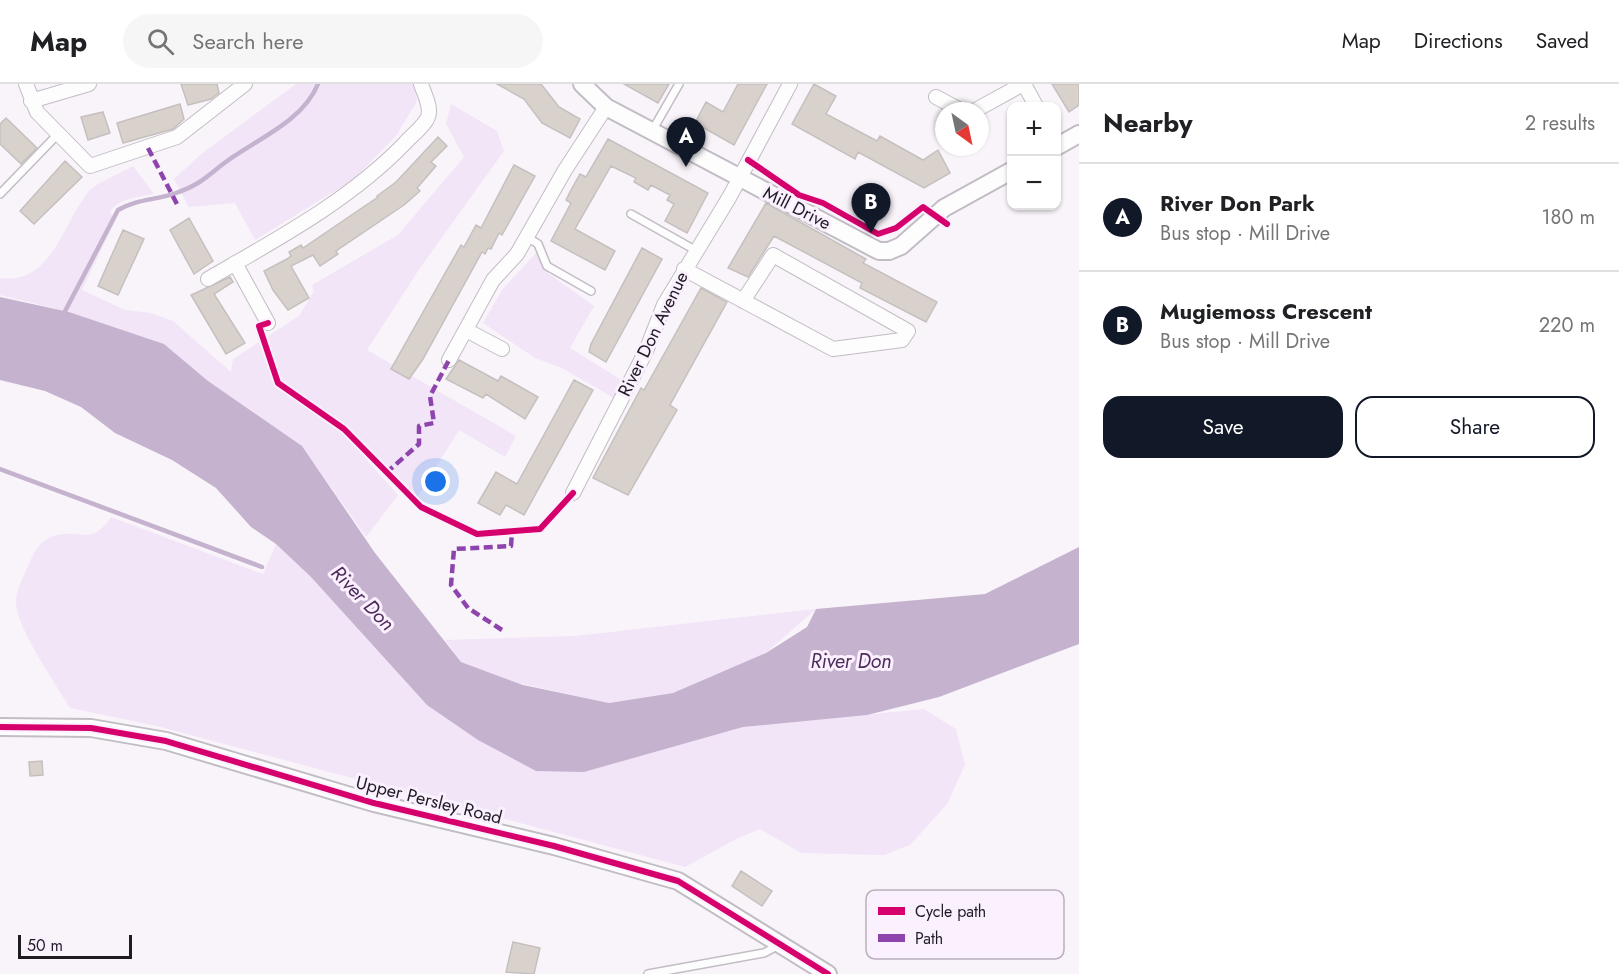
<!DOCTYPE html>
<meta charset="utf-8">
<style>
:root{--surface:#fff;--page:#f6f6f6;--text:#202124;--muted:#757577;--line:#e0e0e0;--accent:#111827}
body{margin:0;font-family:Jost,sans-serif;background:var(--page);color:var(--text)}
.controls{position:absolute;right:18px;top:18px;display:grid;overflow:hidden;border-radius:12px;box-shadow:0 2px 4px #0004}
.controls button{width:54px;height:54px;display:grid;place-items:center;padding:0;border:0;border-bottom:2px solid var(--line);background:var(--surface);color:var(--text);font:30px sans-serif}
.compass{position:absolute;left:935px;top:18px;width:54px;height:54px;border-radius:50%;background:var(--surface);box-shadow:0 2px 4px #0004;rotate:147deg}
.scale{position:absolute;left:18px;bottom:15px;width:114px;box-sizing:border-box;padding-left:6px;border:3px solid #201b23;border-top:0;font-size:16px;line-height:21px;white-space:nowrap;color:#201b23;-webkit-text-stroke:4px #faf0fe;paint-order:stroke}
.you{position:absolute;left:436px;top:398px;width:21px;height:21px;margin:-15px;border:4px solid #fff;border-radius:50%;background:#1a73e8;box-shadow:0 0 0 9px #1a73e833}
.badge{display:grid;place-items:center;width:39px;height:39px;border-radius:50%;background:var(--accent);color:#fff;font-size:20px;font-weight:700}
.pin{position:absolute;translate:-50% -50px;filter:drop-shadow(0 2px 3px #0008)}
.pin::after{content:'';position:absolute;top:32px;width:21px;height:18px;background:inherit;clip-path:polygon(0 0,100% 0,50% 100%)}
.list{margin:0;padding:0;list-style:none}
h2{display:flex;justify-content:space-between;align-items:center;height:78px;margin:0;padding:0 24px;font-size:26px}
h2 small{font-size:20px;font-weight:400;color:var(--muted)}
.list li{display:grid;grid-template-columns:39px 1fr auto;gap:18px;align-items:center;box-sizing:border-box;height:108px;padding:0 24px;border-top:2px solid var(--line)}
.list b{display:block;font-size:22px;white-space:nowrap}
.list p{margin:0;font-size:20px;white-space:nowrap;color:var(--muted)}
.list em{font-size:20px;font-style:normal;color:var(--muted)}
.actions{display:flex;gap:12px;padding:18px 24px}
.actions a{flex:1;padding:14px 0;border:2px solid var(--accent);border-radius:18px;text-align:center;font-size:21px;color:var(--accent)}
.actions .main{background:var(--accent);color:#fff}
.icon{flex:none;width:33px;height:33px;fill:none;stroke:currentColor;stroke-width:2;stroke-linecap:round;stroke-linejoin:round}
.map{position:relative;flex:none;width:1079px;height:890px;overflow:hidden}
header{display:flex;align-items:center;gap:36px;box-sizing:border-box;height:84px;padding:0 30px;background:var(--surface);border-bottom:2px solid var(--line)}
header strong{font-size:28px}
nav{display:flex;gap:33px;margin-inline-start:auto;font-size:21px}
.search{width:420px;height:54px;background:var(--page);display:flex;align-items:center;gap:15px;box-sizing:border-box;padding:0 21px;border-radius:33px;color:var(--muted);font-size:22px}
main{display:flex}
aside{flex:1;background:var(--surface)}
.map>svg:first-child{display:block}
</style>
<header>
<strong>Map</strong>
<div class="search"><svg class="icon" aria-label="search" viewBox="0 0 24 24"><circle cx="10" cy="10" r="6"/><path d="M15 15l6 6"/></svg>Search here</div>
<nav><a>Map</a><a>Directions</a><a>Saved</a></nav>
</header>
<main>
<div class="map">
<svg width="1079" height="890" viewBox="0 0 1079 890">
<rect width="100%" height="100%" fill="#f9f4fa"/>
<path fill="#f1e5f7" d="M296,0H414L417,17L396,52L353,96L255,156L235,119L189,123L174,95L200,71Z
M451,20L497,47L504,67L420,184L367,266L516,352L505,373L459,346L418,412L349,356L398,411L366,453L302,362L208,297L164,260L69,228L0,211V194C50,201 62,143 86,111C95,98 120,90 133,82L154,110C140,113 118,114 110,128L115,137L82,206L125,226L151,229L173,237L231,288L233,275L299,232L314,207L312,201L398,151L464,73L446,40Z
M536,169L548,189L594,222L570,264L623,297L614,314L562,284L535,274L483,239L502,206Z
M111,433L263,490L276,460L311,493L427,621L584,688L743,643L924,625L956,645L965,681L947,720L910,761L884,771L801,769L760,745L736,755L685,783L157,642L70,624C56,600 15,542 16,517C16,506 24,492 28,482C33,469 40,456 54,452C81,444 91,463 111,433Z
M816,525L766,569L673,609L609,619L518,599L461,578L445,556L575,552Z"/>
<path fill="#c5b2ce" d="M0,213L69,228L164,260L208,297L302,362L375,469L461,578L523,601L609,619L673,609L766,569L807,543L816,525L985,510L1079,463V560L939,613L867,631L743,643L584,688L536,687L478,656L427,621L311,493L276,460L251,443L216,404L172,376L115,349L81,323L45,307L0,296Z"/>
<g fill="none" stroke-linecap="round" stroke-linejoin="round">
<path stroke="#c5b2ce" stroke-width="4.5" d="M62,233L118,126C136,115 157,116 176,109C199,101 205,94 223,80C254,56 302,39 318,0
M0,385L262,483"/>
</g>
<path fill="#d9d1cc" stroke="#c5c0bf" stroke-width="1.5" d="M181,0H217L219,9L211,15L188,21Z
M497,0H541L559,23L580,35L570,54L542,39L524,15Z
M624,0H669L658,19Z
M738,0H767L734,61L695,39L706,18L723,28Z
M814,0L836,12L826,30L877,57L880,52L923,76L938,66L950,89L924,104L858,68L855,75L792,40Z
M1052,0H1079V21L1069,28Z
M180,20L184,35L173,45L123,59L117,39Z
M103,28L110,49L88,56L81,33Z
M6,34L37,64L21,80L0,60V40Z
M438,53L447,62L431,78L436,82L417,104L420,107L404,121L336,167L338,170L320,182L313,171L291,182L309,214L288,226L273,206L264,187L287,175L291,172L289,168L301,161L303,164L378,113L377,112L396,98Z
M608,55L708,109L687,149L665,137L674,120L667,116L670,111L651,101L648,106L634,98L636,94L611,82L575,145L615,167L605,186L551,157L571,119L566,116L571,106L580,90L586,93Z
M65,77L82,93L34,140L20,127Z
M514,81L535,92L502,151L499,149L491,165L488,164L485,170L482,168L423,275L409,295L391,285L461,161L464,163L476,141L481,144Z
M766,119L866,175L863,179L937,218L926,238L860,204L862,199L774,152L748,193L728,184Z
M189,134L213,177L194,190L170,146Z
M123,146L144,155L118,211L98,202Z
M642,164L662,175L606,278L589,268L591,260Z
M230,193L233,198L214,210L245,259L226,270L191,211Z
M701,204L727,218L670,321L677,326L628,411L593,394L641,304L644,306Z
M459,276L498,297L501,292L538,313L525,335L486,310L483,314L446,295Z
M574,296L593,306L524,431L506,421L500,431L478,419L496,388L517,400Z
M42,677L43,691L30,692L29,678Z
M741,787L772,807L762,822L732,802Z
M513,858L540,864L534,890L506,888Z"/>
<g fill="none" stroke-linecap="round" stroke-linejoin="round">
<g stroke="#c2bdc4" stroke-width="10">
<path id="service" d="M652,47L679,0
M0,110L58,50
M631,130L695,166
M527,153L538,160L547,182L591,207
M648,890L764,869L779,861"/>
</g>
<g stroke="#c2bdc4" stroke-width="16">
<path id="minor" d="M26,0L37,28L90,82L177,53L245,0
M1024,0L1036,22
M936,13L962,27
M31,17L89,0
M974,27L1023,0
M235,179L268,239
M684,185L833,265L902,256L908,247L773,171L743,217
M208,195C277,155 349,117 405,59C411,52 422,44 427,35C433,25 424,10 421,0
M466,246L502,265
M449,276L493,196L517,170L565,86L606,23
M573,409L646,267L664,221L730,112L790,0"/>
</g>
<g stroke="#c2bdc4" stroke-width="20">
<path id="tertiary" d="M582,0L606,23L879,167H889L901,162L944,124L1011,87
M1056,63L1079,50
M0,643L91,644L166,657L374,719L554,762L678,797L828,890"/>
</g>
<use href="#service" stroke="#fefdfe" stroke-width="7"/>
<use href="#minor" stroke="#fefdfe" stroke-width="14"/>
<use href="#tertiary" stroke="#fefdfe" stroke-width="16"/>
<path stroke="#8e44ad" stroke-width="4.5" stroke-dasharray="9 4.5" stroke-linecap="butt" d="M148,64L179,124
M386,389L419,360V342L434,339L430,312L449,276
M502,546L468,524L451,501L454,465L511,462L512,447"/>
<g stroke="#faf0fe" stroke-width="10">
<path id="cycleway" d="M748,76L799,111L823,119L878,150L896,144L923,123L947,140
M268,239L259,242L278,299L344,345L421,423L477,450L540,445L573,409
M0,643L91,644L166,657L374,719L554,762L678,797L828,890"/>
</g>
<use href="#cycleway" stroke="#d6006c" stroke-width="6"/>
</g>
<g text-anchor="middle" stroke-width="6" stroke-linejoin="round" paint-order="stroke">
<g font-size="18" fill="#201b23" stroke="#faf0fe">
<text transform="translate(797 124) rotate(27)" y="6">Mill Drive</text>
<text transform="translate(653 250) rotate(-64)" y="6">River Don Avenue</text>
<text transform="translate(429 716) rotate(14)" y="6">Upper Persley Road</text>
</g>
<g font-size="20" font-style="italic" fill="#4e2b5c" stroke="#faf0fe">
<text transform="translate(363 514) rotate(46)" y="7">River Don</text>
<text x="851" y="584">River Don</text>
</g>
</g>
<rect x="866" y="806" width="198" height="69" rx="9" fill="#faf0fe" stroke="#b9b0bc" stroke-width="1.5"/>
<rect x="878" y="823" width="27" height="8" fill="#d6006c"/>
<rect x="878" y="850" width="27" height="8" fill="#8e44ad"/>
<g font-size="16" fill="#201b23">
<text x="915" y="833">Cycle path</text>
<text x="915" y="860">Path</text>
</g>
</svg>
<div class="controls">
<button>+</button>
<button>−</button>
</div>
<svg class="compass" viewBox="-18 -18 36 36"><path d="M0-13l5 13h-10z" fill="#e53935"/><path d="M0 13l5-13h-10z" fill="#757577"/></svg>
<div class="scale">50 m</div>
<div class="you"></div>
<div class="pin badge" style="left:686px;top:83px">A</div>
<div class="pin badge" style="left:871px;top:149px">B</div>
</div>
<aside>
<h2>Nearby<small>2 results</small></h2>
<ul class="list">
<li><span class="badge">A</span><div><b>River Don Park</b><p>Bus stop · Mill Drive</p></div><em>180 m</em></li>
<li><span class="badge">B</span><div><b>Mugiemoss Crescent</b><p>Bus stop · Mill Drive</p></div><em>220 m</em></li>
</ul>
<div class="actions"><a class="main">Save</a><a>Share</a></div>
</aside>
</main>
